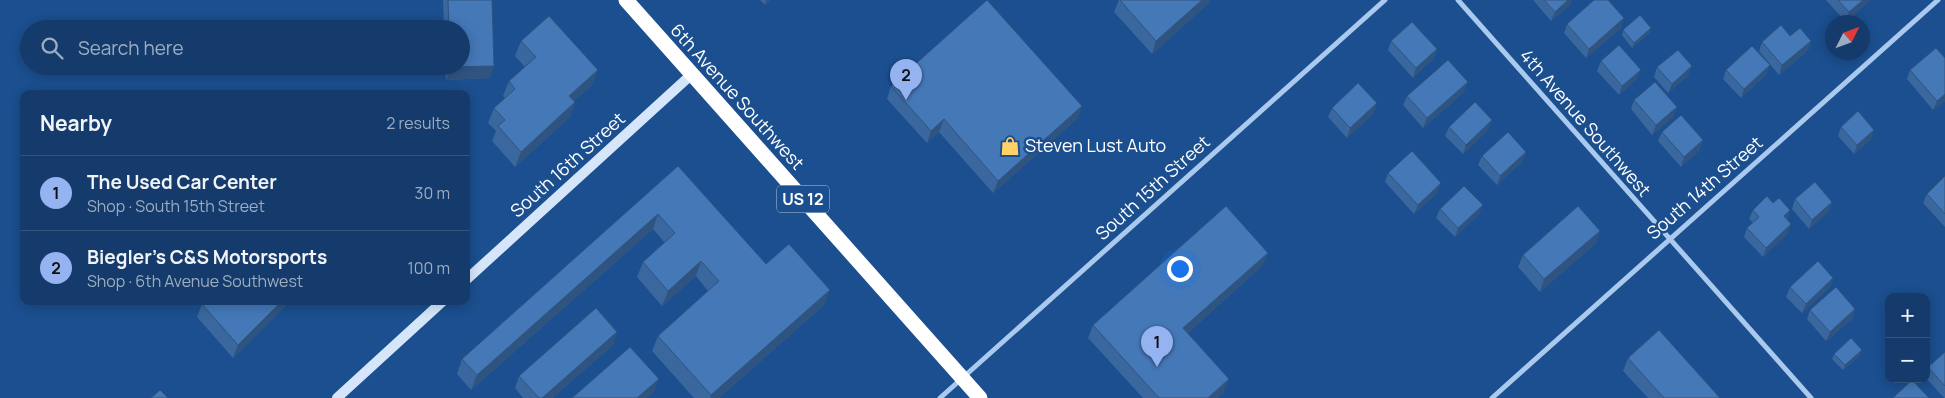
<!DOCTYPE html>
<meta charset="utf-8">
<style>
:root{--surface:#143b6b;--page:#214673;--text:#f1f3f6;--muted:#9dadc1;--line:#33557e;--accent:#95b2f1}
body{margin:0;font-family:Manrope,sans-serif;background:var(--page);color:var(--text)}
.controls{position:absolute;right:15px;bottom:15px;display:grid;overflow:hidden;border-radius:10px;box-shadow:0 2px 12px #0003}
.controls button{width:45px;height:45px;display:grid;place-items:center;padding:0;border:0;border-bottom:1px solid var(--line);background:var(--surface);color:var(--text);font:25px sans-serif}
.compass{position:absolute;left:1825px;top:15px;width:45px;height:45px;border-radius:50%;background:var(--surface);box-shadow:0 2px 12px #0003;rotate:48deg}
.you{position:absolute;left:1179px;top:268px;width:18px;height:18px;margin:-12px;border:4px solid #fff;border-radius:50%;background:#1a73e8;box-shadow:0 0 0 8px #1a73e833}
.badge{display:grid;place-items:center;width:32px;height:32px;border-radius:50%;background:var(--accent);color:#111;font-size:16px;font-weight:700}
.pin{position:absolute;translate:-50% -41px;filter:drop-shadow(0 1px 2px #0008)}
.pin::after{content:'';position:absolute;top:26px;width:18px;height:15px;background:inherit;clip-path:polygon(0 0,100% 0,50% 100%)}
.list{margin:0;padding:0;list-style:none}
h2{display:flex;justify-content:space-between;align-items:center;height:65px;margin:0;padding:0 20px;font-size:21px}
h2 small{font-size:16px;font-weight:400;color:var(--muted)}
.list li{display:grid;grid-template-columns:32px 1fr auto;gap:15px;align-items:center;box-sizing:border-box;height:75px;padding:0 20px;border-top:1px solid var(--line)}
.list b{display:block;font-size:19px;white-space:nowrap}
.list p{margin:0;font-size:16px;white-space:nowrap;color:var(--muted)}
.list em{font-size:16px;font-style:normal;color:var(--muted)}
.icon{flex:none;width:28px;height:28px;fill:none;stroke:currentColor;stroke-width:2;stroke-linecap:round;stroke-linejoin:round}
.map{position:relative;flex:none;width:1945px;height:398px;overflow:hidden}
.search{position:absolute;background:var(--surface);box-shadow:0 2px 12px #0003;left:20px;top:20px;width:450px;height:55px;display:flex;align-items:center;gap:12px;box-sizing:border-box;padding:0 18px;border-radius:28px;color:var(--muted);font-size:19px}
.panel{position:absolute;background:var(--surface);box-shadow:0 2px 12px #0003;left:20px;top:90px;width:450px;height:215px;border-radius:10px}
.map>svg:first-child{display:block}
</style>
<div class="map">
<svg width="1945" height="398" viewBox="0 0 1945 398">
<rect width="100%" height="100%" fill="#1b4f8f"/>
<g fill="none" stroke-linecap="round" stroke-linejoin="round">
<path stroke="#a9c9ee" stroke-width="5" d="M1458,0L1811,398
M940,398L1385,0
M1492,398L1938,0"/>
<path stroke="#d6e6fa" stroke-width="10" d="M466,280L692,74
M337,398L443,301"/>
<path stroke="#fff" stroke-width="15" d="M626,0L980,398"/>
</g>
<path fill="#3a679d" d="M443,0H492L490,78L446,80L445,66H461V29H444Z
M760,0H770L765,5Z
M1119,0H1210V2L1152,54L1114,12Z
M1533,0H1572L1571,4L1551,21Z
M1826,0H1870L1846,22Z
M1567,24L1621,28L1586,58L1564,33Z
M1623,30L1650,33L1632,48L1622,35Z
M521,41L592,85L574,101L575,102L570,117L515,167L492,141L496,131L488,123L494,108L505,98L503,96L509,81L525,67L515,56Z
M1391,41L1437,49L1434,58L1413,78L1388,50Z
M1811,41L1808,50L1779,75L1759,51L1762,42Z
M1945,58V101L1933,110L1907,79L1910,70Z
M1601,61L1637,79L1619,95L1597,71Z
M1657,67L1688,76L1668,93L1654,77Z
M1726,70L1767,74L1741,98L1723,79Z
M891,86L1078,118L993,193L939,132L927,143L887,99Z
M1464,92L1423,128L1403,105L1407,96Z
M1634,100L1677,107L1673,117L1652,135L1631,109Z
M1332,108L1374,113L1347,138L1328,117Z
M1492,120L1488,130L1463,154L1445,136L1449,127Z
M1841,127L1871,139L1854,154L1838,136Z
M1662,132L1700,150L1681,167L1658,141Z
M1482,156L1523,161L1497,185L1478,165Z
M678,166L766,264L824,305L719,398H694L652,351L658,336L708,291L696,276L662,306L637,277L643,262L665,243L653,229L471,390L457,374L462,359Z
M1388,173L1438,192L1414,214L1385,182Z
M1945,176V227L1923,203L1927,194Z
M1795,199L1832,202L1829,211L1809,229L1792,209Z
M1773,203L1790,210L1787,219L1788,233L1763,257L1744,237L1747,228L1753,223L1749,219L1753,210Z
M1440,209L1479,214L1455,237L1436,218Z
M1600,231L1595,244L1540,292L1518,267L1523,255Z
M1263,265L1188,333L1224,392L1217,398H1143L1088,338L1093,325Z
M1833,278L1830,287L1802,313L1786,297L1790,287Z
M206,301H290L233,358L197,317L202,304Z
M1855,309L1852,319L1826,341L1807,319L1810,310Z
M613,345L552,398H523L515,388L519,376Z
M1945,352V398H1944L1926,378V372L1928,367Z
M1834,354L1860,355L1843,370L1832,359Z
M1628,358L1720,398H1648L1623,371Z"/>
<path fill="#305480" d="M766,0H770L765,5Z
M1202,0H1210V2L1152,54L1156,41Z
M1568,0H1572L1571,4L1551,21L1555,12Z
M1863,0H1870L1846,22L1849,12Z
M1624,18L1621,28L1586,58L1589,49Z
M1651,28L1650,33L1632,48L1634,43Z
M1811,41L1808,50L1779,75L1782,65Z
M1437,49L1434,58L1413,78L1416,68Z
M1770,65L1767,74L1741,98L1744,89Z
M494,66L490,78L446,80L451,67Z
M1692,66L1688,76L1668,93L1672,84Z
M598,70L592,85L564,111L569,96Z
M1641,70L1637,79L1619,95L1622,86Z
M1468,82L1464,92L1423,128L1427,118Z
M1945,94V101L1933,110L1937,101Z
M575,102L570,117L515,167L521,152Z
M1377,103L1374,113L1347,138L1350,128Z
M1082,106L1078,118L993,193L998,181Z
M1677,107L1673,117L1652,135L1656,125Z
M944,119L939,132L927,143L931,131Z
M1492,120L1488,130L1463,154L1466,145Z
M1874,130L1871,139L1854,154L1857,145Z
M1703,140L1700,150L1681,167L1684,157Z
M1526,152L1523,161L1497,185L1500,176Z
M1441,183L1438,192L1414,214L1418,205Z
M1832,202L1829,211L1809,229L1812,220Z
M1483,205L1479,214L1455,237L1458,228Z
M1790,210L1787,219L1784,216Z
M658,214L653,229L471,390L477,375Z
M1791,224L1788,233L1763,257L1766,248Z
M1600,231L1595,244L1540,292L1544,279Z
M1268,253L1263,265L1179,341L1183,328Z
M701,261L696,276L662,306L668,291Z
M1833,278L1830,287L1802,313L1806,304Z
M830,290L824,305L719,398H710L711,395Z
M282,301H290L233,358L238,345Z
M1855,309L1852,319L1826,341L1830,332Z
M617,332L613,345L552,398H542Z
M1862,350L1860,355L1843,370L1845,365Z
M659,379L654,392L647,398H637Z
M1229,379L1224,392L1217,398H1208Z"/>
<path fill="#4478b7" stroke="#305480" d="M448,0H492L494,66L451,67V66H461V29H449Z
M987,0L1082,106L998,181L944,119L931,131L891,86Z
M1120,0H1202L1156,41Z
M1544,0H1568L1555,12Z
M1594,0H1608L1624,18L1589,49L1567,24Z
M1838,0H1863L1849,12Z
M1640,15L1651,28L1634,43L1623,30Z
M549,16L598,70L569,96L575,102L521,152L498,126L505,120L494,108L515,89L509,81L536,57L521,41Z
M1412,22L1437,49L1416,68L1391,41Z
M1781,25L1790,36L1800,28L1811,41L1782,65L1762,42Z
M1619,45L1641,70L1622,86L1601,61Z
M1752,46L1770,65L1744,89L1726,70Z
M1936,48L1945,58V94L1937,101L1910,70Z
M1678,50L1692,66L1672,84L1657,67Z
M1448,60L1468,82L1427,118L1407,96Z
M1655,82L1677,107L1656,125L1634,100Z
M1358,83L1377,103L1350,128L1332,108Z
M1475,102L1492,120L1466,145L1449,127Z
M1858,111L1874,130L1857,145L1841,127Z
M1681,115L1703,140L1684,157L1662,132Z
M1508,132L1526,152L1500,176L1482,156Z
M1412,151L1441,183L1418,205L1388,173Z
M678,166L766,264L789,244L830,290L711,395L658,336L719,281L701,261L668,291L643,262L675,233L658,214L477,375L462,359Z
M1945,176V214L1927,194Z
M1815,182L1832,202L1812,220L1795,199Z
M1464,186L1483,205L1458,228L1440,209Z
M1767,196L1773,203L1779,198L1790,210L1784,216L1791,224L1766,248L1747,228L1759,217L1753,210Z
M1226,206L1268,253L1183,328L1229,379L1208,398H1159L1093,325Z
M1578,206L1600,231L1544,279L1523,255Z
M1818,261L1833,278L1806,304L1790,287Z
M1836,287L1855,309L1830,332L1810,310Z
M206,301H282L238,345L202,304Z
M596,308L617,332L542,398H539L519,376Z
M1659,330L1720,398H1664L1628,358Z
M1851,338L1862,350L1845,365L1834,354Z
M630,347L659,379L637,398H572Z
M1945,352V386L1928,367Z
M1926,355L1930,359L1926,362Z
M1912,380L1929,398H1893Z
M160,390L168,398H151Z"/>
<defs>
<g id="shop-bare" transform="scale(1.5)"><path d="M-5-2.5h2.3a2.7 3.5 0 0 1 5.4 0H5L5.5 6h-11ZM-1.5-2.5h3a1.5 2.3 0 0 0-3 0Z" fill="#ffd166" stroke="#1b4f8f" stroke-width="2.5" paint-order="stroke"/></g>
</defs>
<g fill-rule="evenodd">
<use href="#shop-bare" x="1010" y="146"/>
</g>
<g text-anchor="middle" stroke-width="5" stroke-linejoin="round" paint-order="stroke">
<rect fill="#1b4f8f" stroke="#bbcadd" stroke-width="1" x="777" y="185.5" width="52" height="27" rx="4"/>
<g font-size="16" font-weight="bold" fill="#fff">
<text x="803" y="205">US 12</text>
</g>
<g font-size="18" fill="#fff" stroke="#1b4f8f">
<text transform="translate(737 97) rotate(48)" y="6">6th Avenue Southwest</text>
<text transform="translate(1585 123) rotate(49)" y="6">4th Avenue Southwest</text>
<text transform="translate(568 165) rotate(-42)" y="6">South 16th Street</text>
<text transform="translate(1153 188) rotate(-42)" y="6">South 15th Street</text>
<text transform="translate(1705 188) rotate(-41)" y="6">South 14th Street</text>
</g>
<g font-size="18" fill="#fff" stroke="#1b4f8f" text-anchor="start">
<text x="1025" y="152">Steven Lust Auto</text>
</g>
</g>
</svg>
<div class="controls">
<button>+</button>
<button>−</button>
</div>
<svg class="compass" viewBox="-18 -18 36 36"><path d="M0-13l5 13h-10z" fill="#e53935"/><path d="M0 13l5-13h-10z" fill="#9dadc1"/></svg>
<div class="you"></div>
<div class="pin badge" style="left:1157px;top:367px">1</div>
<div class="pin badge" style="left:906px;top:100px">2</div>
<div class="search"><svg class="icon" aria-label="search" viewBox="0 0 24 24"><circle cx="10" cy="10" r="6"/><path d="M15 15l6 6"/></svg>Search here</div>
<section class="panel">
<h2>Nearby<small>2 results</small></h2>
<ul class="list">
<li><span class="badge">1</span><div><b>The Used Car Center</b><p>Shop · South 15th Street</p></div><em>30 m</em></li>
<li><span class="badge">2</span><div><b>Biegler's C&amp;S Motorsports</b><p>Shop · 6th Avenue Southwest</p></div><em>100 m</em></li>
</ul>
</section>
</div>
